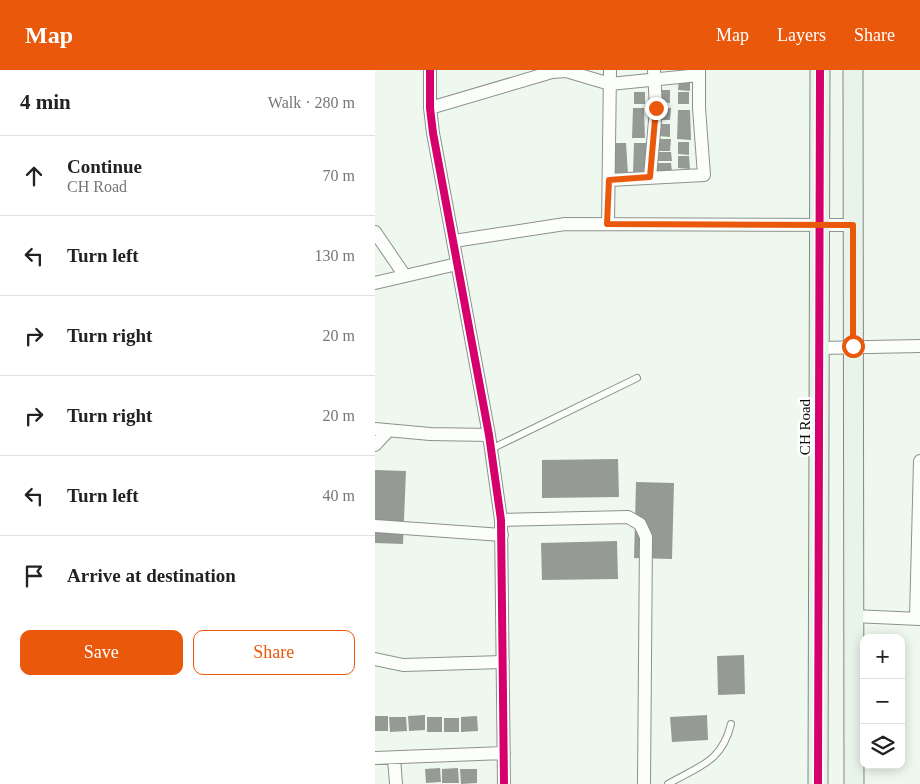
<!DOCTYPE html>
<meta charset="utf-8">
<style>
:root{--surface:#fff;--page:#f6f6f6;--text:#222;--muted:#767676;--line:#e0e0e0;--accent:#ea580c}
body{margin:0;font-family:Georgia,serif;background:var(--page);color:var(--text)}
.controls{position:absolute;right:15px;bottom:15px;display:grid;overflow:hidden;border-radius:10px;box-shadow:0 2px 12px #0003}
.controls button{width:45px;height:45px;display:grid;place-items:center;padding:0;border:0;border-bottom:1px solid var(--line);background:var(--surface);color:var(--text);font:25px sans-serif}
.stop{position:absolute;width:15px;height:15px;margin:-11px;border:4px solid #ea580c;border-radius:50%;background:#fff}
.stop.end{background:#ea580c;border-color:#fff;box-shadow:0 1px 5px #0008}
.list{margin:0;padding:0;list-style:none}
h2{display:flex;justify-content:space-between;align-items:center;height:65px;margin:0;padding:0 20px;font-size:21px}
h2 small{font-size:16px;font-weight:400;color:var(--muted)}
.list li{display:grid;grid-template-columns:32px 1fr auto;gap:15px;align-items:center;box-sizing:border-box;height:80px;padding:0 20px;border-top:1px solid var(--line)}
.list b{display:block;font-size:19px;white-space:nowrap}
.list p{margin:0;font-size:16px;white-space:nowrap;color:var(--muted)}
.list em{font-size:16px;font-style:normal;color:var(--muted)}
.actions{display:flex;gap:10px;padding:15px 20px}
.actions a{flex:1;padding:11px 0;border:1px solid var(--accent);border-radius:10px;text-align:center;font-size:18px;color:var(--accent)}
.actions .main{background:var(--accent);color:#fff}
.icon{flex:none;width:28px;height:28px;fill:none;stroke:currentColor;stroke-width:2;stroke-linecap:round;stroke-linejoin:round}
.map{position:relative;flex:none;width:545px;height:714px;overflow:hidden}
header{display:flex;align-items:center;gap:30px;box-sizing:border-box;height:70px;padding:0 25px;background:var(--accent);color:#fff}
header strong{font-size:24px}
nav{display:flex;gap:28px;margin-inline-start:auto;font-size:18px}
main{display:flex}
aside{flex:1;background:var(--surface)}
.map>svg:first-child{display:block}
</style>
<header>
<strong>Map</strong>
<nav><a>Map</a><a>Layers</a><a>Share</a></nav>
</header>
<main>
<aside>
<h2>4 min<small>Walk · 280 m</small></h2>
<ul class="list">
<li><svg class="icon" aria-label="ahead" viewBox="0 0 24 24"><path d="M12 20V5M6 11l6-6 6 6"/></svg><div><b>Continue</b><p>CH Road</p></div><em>70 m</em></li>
<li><svg class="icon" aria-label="left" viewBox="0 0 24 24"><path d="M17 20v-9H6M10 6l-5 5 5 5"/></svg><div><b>Turn left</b></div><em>130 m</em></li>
<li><svg class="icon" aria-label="right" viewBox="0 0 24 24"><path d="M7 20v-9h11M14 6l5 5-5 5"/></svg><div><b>Turn right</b></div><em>20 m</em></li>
<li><svg class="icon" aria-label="right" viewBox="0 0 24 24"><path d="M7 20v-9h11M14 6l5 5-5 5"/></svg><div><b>Turn right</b></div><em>20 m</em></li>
<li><svg class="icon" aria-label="left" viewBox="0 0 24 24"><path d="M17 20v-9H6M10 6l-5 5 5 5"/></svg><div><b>Turn left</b></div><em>40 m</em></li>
<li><svg class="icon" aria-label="arrive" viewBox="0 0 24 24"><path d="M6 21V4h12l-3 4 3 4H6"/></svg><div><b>Arrive at destination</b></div></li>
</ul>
<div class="actions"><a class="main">Save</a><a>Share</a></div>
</aside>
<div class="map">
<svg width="545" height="714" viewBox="0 0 545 714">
<rect width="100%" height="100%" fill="#eef8ee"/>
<path fill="#959b94" d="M304,8H315V21L303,20Z
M284,20H295V33L283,32Z
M259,22H270V34H259Z
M303,22H314V34H303Z
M258,38H269L270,68H257Z
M284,38H296L295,50H284Z
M303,40H315L316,70L302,69Z
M284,54H295V67L284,66Z
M284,69H296L295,81H284Z
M303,72H314V85L303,84Z
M240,73H251L253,104L239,103Z
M259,73H271L272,104L258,103Z
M278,82H296L297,91H279Z
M303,86H314L315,99L303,98Z
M279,93H296L297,102L279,103Z
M243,389L244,427L167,428V390Z
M0,400L31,401L28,474L0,473Z
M261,412L299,413L297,489L259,488Z
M242,471L243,509L167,510L166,473Z
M369,585L370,624L343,625L342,586Z
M50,645V660L34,661L33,646Z
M332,645L333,670L297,672L295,647Z
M0,646H13V661H0Z
M102,646L103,661L86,662V647Z
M14,647H31L32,661L15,662Z
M52,647H67V662H52Z
M69,648H84V662H69Z
M65,698L66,712L51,713L50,699Z
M83,698L84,713H67V699Z
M85,699H102V713L86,714Z"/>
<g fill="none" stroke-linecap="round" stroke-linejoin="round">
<g stroke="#8d918d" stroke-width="8">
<path id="lane" d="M116,379L262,308
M293,714C324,696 347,692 356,654"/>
</g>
<g stroke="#8d918d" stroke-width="14">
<path id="street" d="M55,0V38L58,63L114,365L126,450L129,714
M55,38L177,2L191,1L235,14L324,5
M275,107L281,39L279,0
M234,110L329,105L324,38V0
M233,154L235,0
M0,162L30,206
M79,171L190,154L478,155
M0,213L82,194
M444,278L545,276
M0,359L55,364L114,365
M0,375L13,361
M126,450L253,447L265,454L271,467L269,714
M0,456L127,465
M478,546L545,549
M541,549L545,391
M0,589L28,595L128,592
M0,688L129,683
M19,688L21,714"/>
</g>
<g stroke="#838883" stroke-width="21">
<path id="secondary" d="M478,0L479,714
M443,714L445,0"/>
</g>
<use href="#lane" stroke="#fcfefc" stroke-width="6"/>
<use href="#street" stroke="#fcfefc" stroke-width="12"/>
<use href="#secondary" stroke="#e8f3e9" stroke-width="19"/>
<g stroke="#fff" stroke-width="11">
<path id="cycleway" d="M55,0V38L58,63L114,365L126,450L129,714
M443,714L445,0"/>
</g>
<use href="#cycleway" stroke="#d6006c" stroke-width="8"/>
</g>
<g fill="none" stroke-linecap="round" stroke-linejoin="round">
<path stroke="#ea580c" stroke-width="6" d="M281,38L275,107L234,110L232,154L478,155V276"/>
</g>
<g text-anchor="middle" stroke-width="5" stroke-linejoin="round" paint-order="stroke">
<g font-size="15" fill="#0a0a0a" stroke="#fff">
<text transform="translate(430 357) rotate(-90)" y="5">CH Road</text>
</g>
</g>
</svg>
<div class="controls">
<button>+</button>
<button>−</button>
<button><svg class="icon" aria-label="layers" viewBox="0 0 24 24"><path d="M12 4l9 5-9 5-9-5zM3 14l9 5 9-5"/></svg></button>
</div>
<div class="stop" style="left:478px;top:276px"></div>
<div class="stop end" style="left:281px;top:38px"></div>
</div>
</main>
